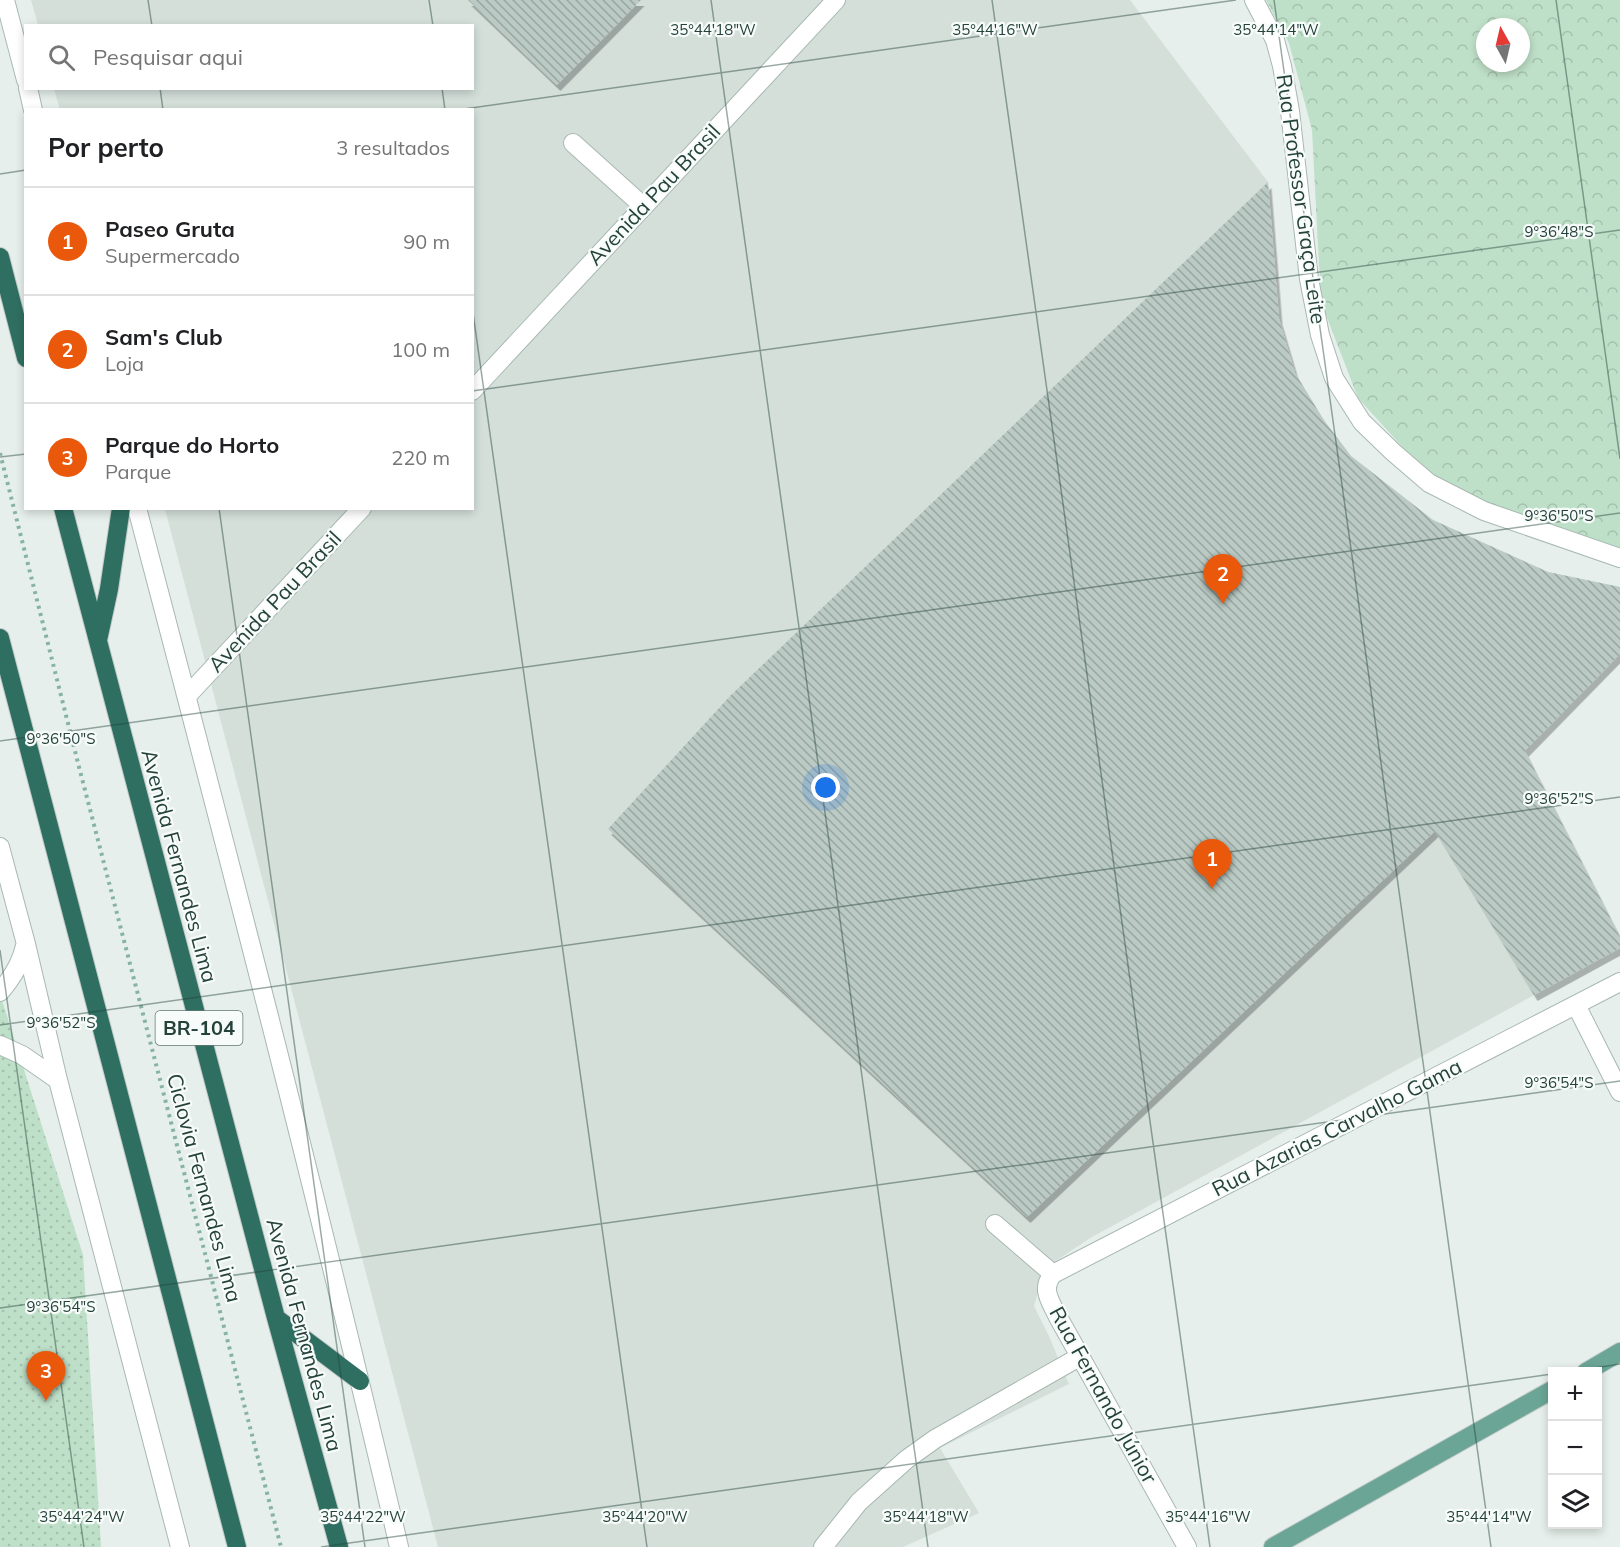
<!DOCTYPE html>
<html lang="pt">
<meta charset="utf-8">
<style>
:root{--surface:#fff;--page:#f2f2f2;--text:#202124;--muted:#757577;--line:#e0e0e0;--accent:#ea580c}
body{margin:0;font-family:Mulish,sans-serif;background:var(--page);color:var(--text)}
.controls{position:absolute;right:18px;bottom:18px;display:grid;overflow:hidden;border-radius:0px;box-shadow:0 3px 9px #0003}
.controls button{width:54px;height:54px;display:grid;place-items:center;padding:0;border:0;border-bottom:2px solid var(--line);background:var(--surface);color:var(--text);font:30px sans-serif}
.compass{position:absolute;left:1476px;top:18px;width:54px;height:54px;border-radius:50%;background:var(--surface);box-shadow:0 3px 9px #0003;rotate:352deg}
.you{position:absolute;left:826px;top:788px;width:21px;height:21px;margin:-15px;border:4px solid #fff;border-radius:50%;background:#1a73e8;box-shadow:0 0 0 9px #1a73e833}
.badge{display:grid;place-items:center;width:39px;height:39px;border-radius:50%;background:var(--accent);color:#fff;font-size:20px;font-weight:700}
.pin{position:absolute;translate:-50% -50px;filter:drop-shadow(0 2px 3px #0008)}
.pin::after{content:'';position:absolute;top:32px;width:21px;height:18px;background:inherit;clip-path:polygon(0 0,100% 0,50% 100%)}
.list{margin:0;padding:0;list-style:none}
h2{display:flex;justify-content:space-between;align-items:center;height:78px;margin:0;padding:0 24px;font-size:26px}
h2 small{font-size:20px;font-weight:400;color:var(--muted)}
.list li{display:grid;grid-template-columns:39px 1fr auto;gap:18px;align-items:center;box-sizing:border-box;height:108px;padding:0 24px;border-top:2px solid var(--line)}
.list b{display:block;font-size:22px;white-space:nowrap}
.list p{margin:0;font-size:20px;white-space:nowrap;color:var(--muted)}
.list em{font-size:20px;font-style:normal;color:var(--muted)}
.icon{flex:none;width:33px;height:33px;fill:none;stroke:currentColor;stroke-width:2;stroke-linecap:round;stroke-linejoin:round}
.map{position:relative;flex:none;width:1620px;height:1547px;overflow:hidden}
.search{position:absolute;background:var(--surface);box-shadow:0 3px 9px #0003;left:24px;top:24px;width:450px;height:66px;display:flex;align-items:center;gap:15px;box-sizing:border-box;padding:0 21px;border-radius:0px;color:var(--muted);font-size:22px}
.panel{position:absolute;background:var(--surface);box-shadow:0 3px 9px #0003;left:24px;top:108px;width:450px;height:402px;border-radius:0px}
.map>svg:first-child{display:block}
</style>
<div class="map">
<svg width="1620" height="1547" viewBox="0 0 1620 1547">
<defs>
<pattern id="forest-crowns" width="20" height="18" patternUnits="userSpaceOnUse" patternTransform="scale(1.5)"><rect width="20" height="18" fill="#bfe0c8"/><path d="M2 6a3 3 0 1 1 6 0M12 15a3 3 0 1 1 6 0" fill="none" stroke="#a4c1ad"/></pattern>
<pattern id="park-dots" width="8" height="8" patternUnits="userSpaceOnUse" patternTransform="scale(1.5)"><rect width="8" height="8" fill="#bfe0c8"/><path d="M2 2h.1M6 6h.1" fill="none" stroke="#a4c1ad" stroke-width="1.8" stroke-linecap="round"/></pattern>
<pattern id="building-back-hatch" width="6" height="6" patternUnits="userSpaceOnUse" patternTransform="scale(1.5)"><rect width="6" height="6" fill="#bbcac4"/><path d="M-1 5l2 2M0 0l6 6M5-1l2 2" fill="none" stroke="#98a6a0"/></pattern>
<filter id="shadow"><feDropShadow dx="3.5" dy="6" stdDeviation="0" flood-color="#0004"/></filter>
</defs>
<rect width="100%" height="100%" fill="#e6efeb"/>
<path fill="#d4dfda" d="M31,0H1130L1268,182L1279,319L1295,373L1323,419L1351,456L1433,520L1548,572L1620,587V654L1525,752L1620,937V948L1092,1237L1054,1262L1041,1282L1034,1306L1048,1334L1069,1384L940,1448L979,1513L903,1547H438L165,509L472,508V110H60L54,89L472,88V26L38,25Z"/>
<path fill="url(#forest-crowns)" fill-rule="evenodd" d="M1266,0H1620V551L1524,520L1425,472L1358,398L1321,302L1312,130L1289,43ZM1485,27H1521V63H1485Z"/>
<path fill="url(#park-dots)" d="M0,994L83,1255L101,1547H0Z"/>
<path fill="url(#building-back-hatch)" filter="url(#shadow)" d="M468,0H641L557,85Z
M1268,182L1279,319L1295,373L1323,419L1351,456L1433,520L1548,572L1620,587V654L1525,751L1620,937V948L1534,995L1435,831L1027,1217L608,829L731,695Z"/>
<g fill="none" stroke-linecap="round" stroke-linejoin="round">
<g stroke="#a8b8b2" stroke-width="20">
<path id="minor" d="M5,0L26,80
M1254,0L1275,40L1282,66L1290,111L1309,279L1320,335L1334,378L1362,422L1393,452L1429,483L1484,511L1620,558
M28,88L33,110
M573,143L643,206
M472,391L836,0
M137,508C228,854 318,1200 399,1547
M187,696L362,508
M0,847L26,944L58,1080L180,1547
M0,992C12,978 21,964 25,946
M1576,1005L1620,1092
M0,1045L22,1055L58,1080
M995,1224L1053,1274
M823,1547L859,1502L907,1459L935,1439L1081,1356
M1187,1547L1058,1317C1051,1302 1040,1289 1053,1274L1620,982"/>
</g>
<g stroke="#c2cac8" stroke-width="20">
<path id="major" d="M1586,1372L1620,1352
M1273,1547L1552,1390"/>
</g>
<g stroke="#c2cac8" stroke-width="20">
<path id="highway" d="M0,257L26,358
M63,508L276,1318L339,1547
M0,638L237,1547
M98,640L109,589L121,508
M276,1318L360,1381"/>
</g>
<path stroke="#86b3a5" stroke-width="4" stroke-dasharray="3 4.5" stroke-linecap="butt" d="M0,453L78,763L281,1547"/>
<use href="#minor" stroke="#fff" stroke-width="18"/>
<use href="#major" stroke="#6aa596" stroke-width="18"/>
<use href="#highway" stroke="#2f6f62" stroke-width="18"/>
</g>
<path fill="none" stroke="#24423a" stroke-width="1.5" stroke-opacity="0.45" d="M148,0L152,26M429,0L433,26M711,0L928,1547M992,0L1210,1547M1274,0L1491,1547M1556,0L1620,459M160,88L163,110M442,88L445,110M457,110L1236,0M0,174L26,170M472,306L647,1547M472,391L1620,230M0,457L26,454M219,508L365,1547M0,741L1620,513M0,950L84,1547M0,1025L1620,797M0,1308L1620,1081M1569,1372L1620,1364M321,1547L1552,1374"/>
<g text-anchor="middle" stroke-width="4.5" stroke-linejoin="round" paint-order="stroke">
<rect fill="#f7fbf9" stroke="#637a73" stroke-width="1.5" x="155.5" y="1011" width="87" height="34" rx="4.5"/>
<g font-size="20" font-weight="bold" fill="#24423a">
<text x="199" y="1035">BR-104</text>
</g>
<g font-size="21" fill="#24423a" stroke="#f7fbf9">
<text transform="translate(654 195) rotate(-47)" y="7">Avenida Pau Brasil</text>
<text transform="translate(1301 199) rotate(82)" y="7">Rua Professor Graça Leite</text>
<text transform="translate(275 602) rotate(-47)" y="7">Avenida Pau Brasil</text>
<text transform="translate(179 866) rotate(75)" y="7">Avenida Fernandes Lima</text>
<text transform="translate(1337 1128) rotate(-27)" y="7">Rua Azarias Carvalho Gama</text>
<text transform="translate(204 1188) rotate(75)" y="7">Ciclovia Fernandes Lima</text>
<text transform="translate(304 1335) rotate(75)" y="7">Avenida Fernandes Lima</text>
<text transform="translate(1103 1395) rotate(61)" y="7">Rua Fernando Júnior</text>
</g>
</g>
<g font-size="15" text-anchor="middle" fill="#24423a" stroke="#f7fbf9" stroke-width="4.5" stroke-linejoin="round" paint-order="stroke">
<text x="713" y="35">35°44'18"W</text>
<text x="995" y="35">35°44'16"W</text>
<text x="1276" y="35">35°44'14"W</text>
<text x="1559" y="237">9°36'48"S</text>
<text x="1559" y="521">9°36'50"S</text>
<text x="61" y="744">9°36'50"S</text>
<text x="1559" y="804">9°36'52"S</text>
<text x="61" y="1028">9°36'52"S</text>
<text x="1559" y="1088">9°36'54"S</text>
<text x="61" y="1312">9°36'54"S</text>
<text x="82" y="1522">35°44'24"W</text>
<text x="363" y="1522">35°44'22"W</text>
<text x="645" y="1522">35°44'20"W</text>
<text x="926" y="1522">35°44'18"W</text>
<text x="1208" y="1522">35°44'16"W</text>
<text x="1489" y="1522">35°44'14"W</text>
</g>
</svg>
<div class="controls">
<button>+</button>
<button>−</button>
<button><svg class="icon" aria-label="layers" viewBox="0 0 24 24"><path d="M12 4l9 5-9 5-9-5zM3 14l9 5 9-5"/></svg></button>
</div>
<svg class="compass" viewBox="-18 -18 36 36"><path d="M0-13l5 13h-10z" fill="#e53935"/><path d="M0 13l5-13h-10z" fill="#757577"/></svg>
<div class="you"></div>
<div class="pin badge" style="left:1212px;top:889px">1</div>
<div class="pin badge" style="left:1223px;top:604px">2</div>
<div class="pin badge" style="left:46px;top:1401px">3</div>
<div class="search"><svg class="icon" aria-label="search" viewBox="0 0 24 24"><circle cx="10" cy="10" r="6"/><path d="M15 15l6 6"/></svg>Pesquisar aqui</div>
<section class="panel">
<h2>Por perto<small>3 resultados</small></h2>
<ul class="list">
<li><span class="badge">1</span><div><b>Paseo Gruta</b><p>Supermercado</p></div><em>90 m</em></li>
<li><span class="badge">2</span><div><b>Sam's Club</b><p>Loja</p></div><em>100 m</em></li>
<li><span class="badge">3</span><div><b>Parque do Horto</b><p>Parque</p></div><em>220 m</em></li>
</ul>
</section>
</div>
